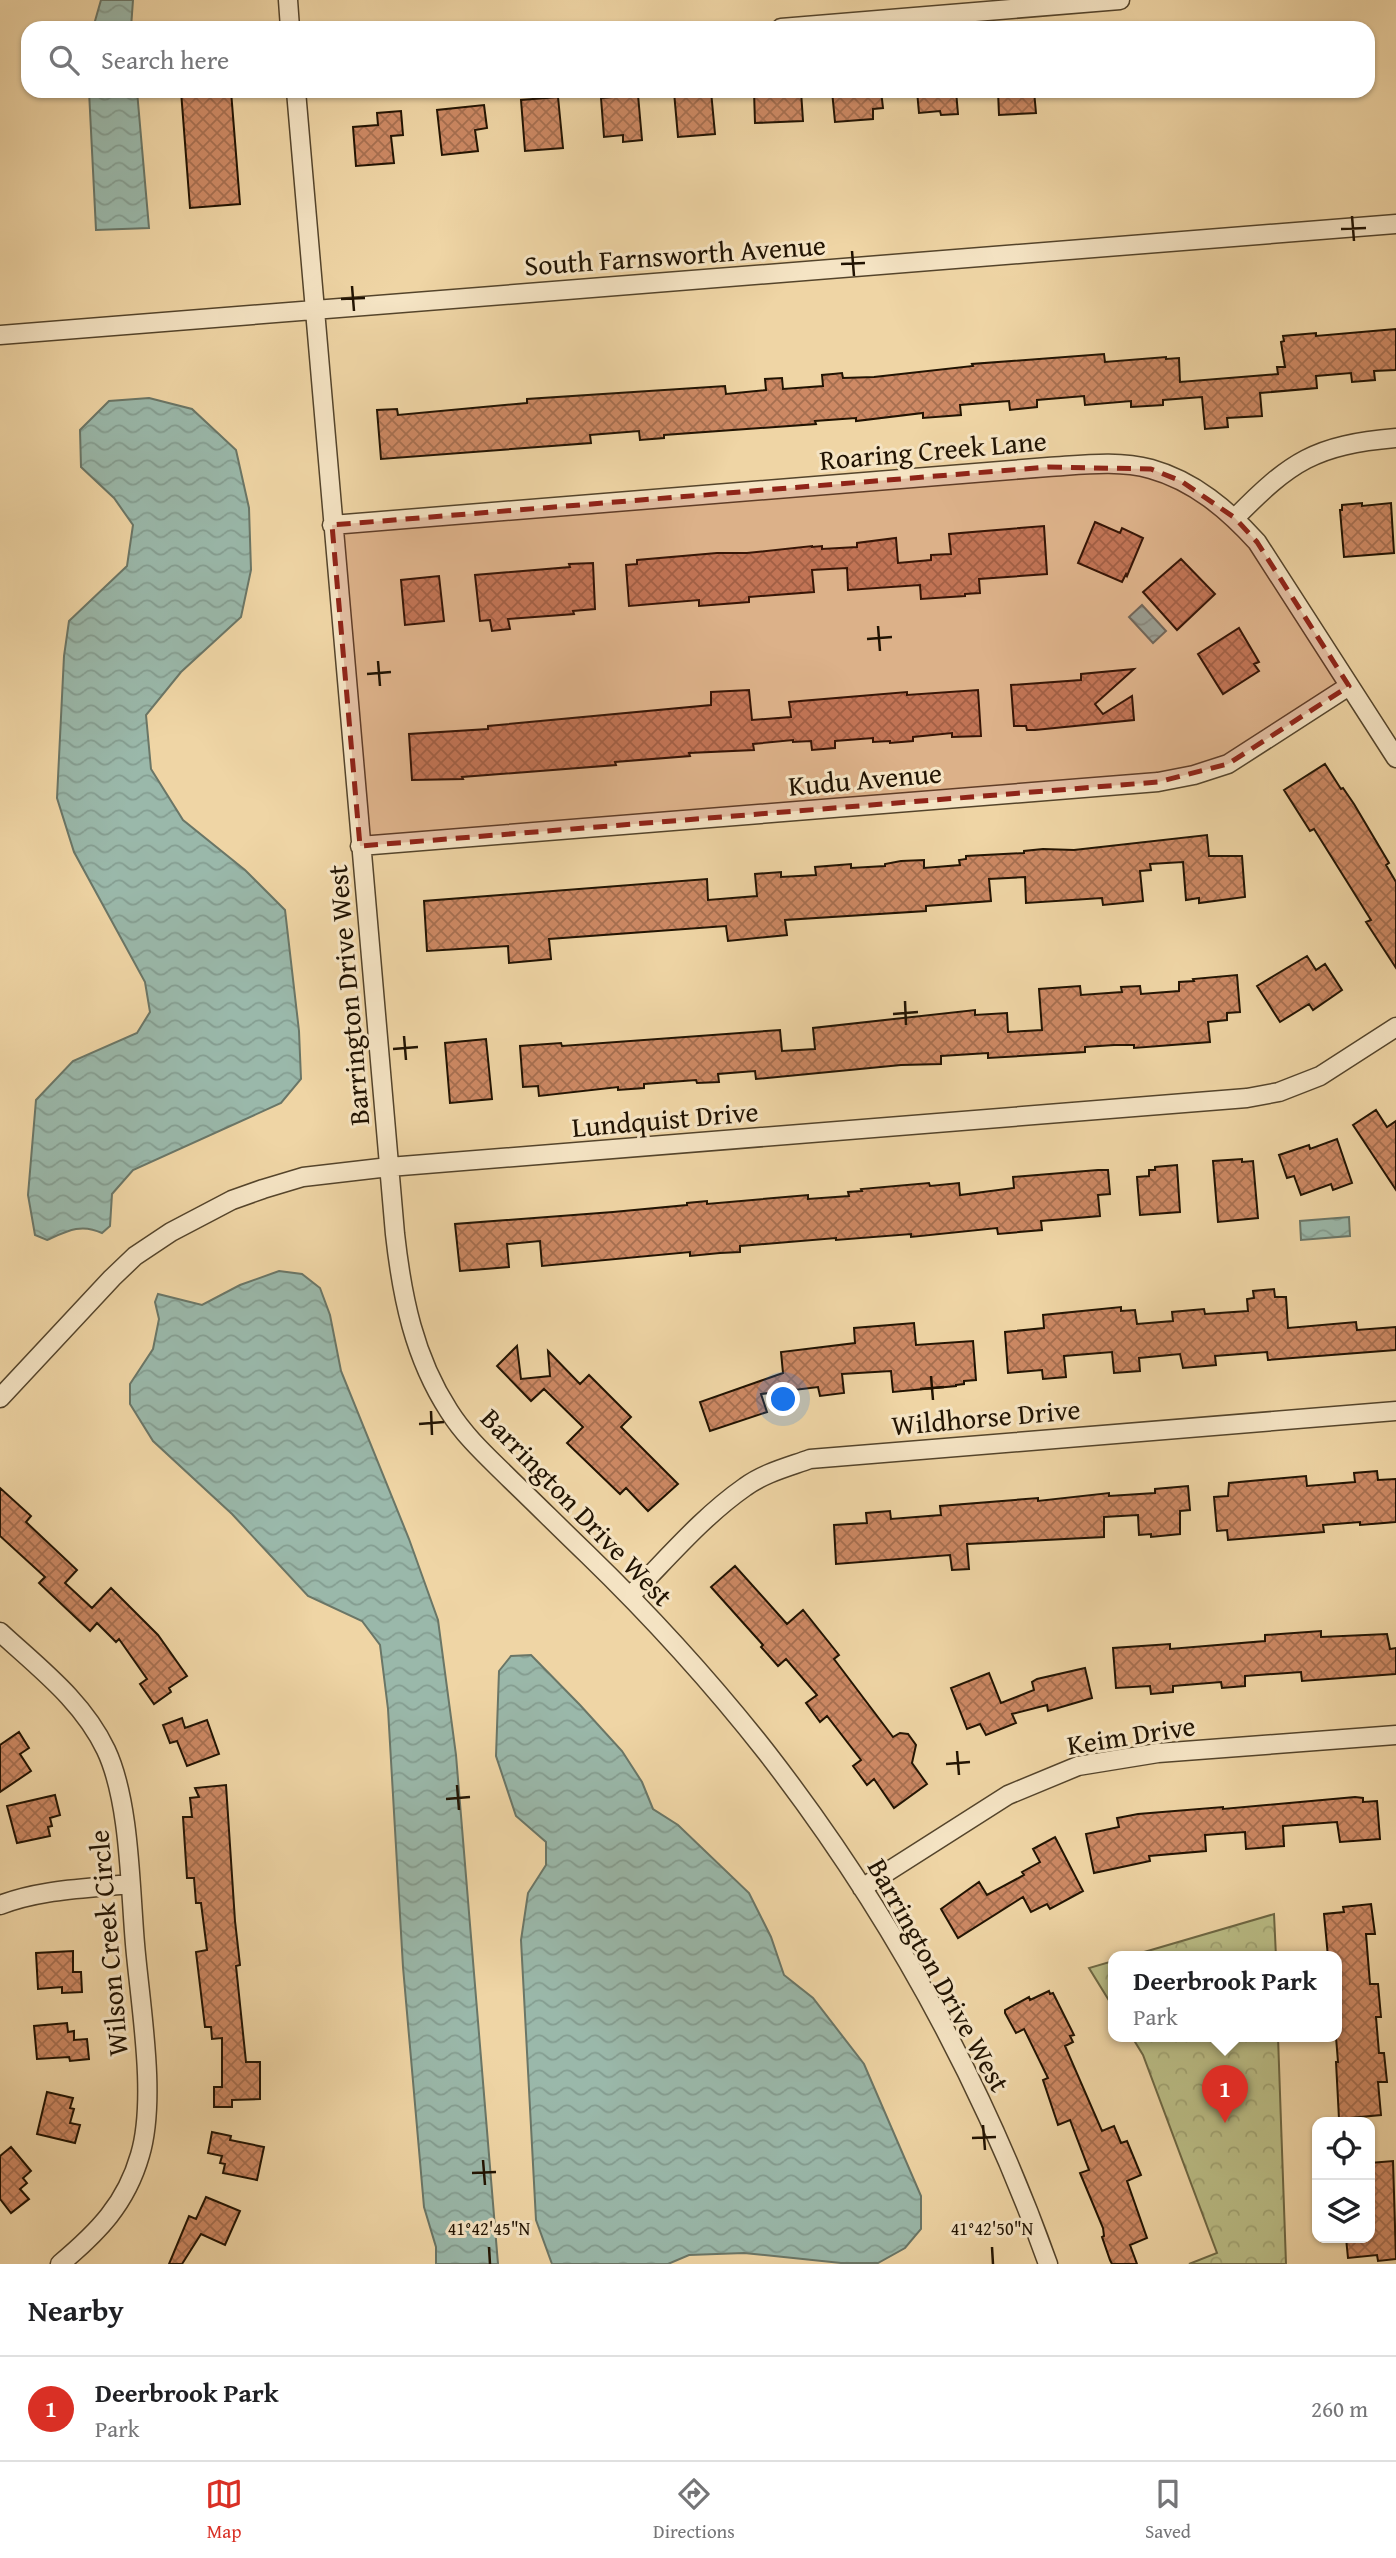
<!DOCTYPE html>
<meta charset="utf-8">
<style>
:root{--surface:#fff;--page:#f6f6f6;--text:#202124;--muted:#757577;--line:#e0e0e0;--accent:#d93025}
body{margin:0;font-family:"Gentium Book Plus",serif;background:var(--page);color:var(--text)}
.controls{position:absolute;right:21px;bottom:21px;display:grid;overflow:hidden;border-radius:14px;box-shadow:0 2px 5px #0004}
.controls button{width:63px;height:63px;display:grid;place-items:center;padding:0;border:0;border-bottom:2px solid var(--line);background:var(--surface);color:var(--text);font:35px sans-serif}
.you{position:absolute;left:784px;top:1400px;width:24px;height:24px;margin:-18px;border:5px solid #fff;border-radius:50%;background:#1a73e8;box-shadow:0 0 0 10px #1a73e833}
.badge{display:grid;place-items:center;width:46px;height:46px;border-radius:50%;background:var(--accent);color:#fff;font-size:23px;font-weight:700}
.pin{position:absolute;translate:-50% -58px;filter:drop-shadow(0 2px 4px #0008)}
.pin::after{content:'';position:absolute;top:37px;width:24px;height:21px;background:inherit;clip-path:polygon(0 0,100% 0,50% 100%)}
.popup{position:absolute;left:1108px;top:1951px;width:234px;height:91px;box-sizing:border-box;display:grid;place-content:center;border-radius:14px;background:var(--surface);filter:drop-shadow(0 2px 5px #0005);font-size:23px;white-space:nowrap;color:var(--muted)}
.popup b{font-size:26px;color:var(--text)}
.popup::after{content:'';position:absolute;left:50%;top:100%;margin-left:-14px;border:14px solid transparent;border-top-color:var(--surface)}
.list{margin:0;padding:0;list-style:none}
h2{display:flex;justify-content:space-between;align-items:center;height:91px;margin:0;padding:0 28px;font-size:30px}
h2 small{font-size:23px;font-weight:400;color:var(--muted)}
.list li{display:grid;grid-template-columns:46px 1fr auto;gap:21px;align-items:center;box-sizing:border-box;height:105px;padding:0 28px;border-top:2px solid var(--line)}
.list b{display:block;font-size:26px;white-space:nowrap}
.list p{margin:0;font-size:23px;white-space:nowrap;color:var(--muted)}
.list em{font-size:23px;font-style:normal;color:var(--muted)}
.icon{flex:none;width:38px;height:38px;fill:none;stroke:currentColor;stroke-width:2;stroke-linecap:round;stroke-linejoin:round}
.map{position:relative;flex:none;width:1396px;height:2264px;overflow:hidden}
.search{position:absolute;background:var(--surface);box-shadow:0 2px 5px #0004;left:21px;right:21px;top:21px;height:77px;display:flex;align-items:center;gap:18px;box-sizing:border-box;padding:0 24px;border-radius:21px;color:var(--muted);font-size:26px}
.sheet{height:196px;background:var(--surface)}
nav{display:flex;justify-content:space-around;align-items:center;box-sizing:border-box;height:98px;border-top:2px solid var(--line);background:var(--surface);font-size:19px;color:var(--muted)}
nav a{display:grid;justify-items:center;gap:4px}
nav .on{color:var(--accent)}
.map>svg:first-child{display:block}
</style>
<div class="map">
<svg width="1396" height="2264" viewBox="0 0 1396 2264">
<defs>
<pattern id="forest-crowns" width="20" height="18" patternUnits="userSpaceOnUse" patternTransform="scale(1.75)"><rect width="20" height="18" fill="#babd86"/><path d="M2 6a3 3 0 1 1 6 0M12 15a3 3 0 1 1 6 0" fill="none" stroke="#a0a272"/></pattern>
<pattern id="water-waves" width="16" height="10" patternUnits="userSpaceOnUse" patternTransform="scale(1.75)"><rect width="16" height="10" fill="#9ab8aa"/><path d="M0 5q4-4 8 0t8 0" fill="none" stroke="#849d91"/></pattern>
<pattern id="building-cross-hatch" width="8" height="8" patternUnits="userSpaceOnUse" patternTransform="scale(1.75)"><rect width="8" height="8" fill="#cd8964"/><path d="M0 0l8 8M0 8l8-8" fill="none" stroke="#a66f50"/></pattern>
</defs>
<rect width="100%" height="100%" fill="#efd5a5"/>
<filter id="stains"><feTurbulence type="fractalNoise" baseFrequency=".00286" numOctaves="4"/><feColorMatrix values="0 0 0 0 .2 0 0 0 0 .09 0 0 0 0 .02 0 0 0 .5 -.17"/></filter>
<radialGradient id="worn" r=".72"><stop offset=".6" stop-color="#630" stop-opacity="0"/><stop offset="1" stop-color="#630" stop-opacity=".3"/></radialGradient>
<path fill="url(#forest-crowns)" stroke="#6e6844" stroke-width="2" d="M1274,1914L1276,1957H1127Z
M1113,1961V2007L1089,1968Z
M1132,2037H1278L1286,2264H1189L1217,2253L1143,2055Z"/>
<path fill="url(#water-waves)" stroke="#6a7667" stroke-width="2" d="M101,0H133L131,28H93Z
M89,91H137L149,228L96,230Z
M149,398L192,409L236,450L249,508L251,570L241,617L181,672L146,715L151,769L183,820L245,870L285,910L299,1031L301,1079L281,1103L133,1170L112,1194L110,1226L102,1233C81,1223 67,1231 47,1240L35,1235L28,1195L36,1100L73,1061L137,1033L150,1012L145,982L74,852L57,798L64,656L69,621L127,566L133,525L114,498L81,467L80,430L109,401Z
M1142,605L1166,631L1153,643L1129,617Z
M1349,1217L1350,1236L1301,1240L1300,1221Z
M279,1271L302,1274L320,1288L330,1315L341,1371L409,1539L438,1620L456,1755L498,2264H436V2247L424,2207L403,1967L388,1709L380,1645L362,1621L308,1596L232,1514L153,1441L130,1404V1384L153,1349L159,1319L155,1302L158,1294L202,1305L240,1285Z
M531,1655L580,1705L622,1751L642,1782L653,1809L678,1825L749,1893L771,1937L784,1975L813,1998L864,2064L921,2196V2229L905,2248L878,2263H841L744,2253L689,2255L668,2264H552L536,2220L521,1940L528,1893L546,1865V1842L516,1816L496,1756L499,1671L511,1656Z"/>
<path fill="url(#building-cross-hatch)" stroke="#211302" stroke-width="2" d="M181,91H231L240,204L190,208Z
M711,91L715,134L678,137L674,92Z
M754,91H801L803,121L755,123Z
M832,91H881L883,108L873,109V119L835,122Z
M917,91H956L958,114L941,115L940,111L919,113Z
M998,91H1034L1036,113L999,115Z
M638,95L642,140L623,142V135L604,137L601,98Z
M558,97L563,148L525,151L521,100Z
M484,105L487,128L475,130L478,151L442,155L437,110Z
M401,111L403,135L391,136L394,163L356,166L353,127L378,125L377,113Z
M1396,329V370L1374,371L1375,380L1352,382L1351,373L1316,376L1317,388L1260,393L1262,416L1227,418L1228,427L1205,429L1202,397L1163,400V405L1131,407V401L1085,405L1084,396L1037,400V407L1010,410L1009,401L960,405L961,415L923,418V413L856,421V418L815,421L816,424L664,435V438L640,440L639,431L590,435L591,443L381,459L377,410L397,409L398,415L527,403V399L725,386L726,394L766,390L765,379L782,378L783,389L823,386L822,375L833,374L842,373L843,378L874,377L973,366L972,364L1104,354L1105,362L1166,357V359L1179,358L1180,382L1278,374L1277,367H1285L1281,342L1284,341L1283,336L1316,333V336Z
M1362,503V506L1391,503L1394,553L1344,557L1340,510H1342V505Z
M1095,522L1120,533L1122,528L1143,538L1127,576L1126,574L1122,582L1078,563Z
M1044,526L1047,574L979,579L980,593L965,594V596L921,599L920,585L848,590L847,568L812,570L814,592L749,597V602L699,606V600L629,606L626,565L637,564V560L717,553H747L812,546V547L822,546V549L857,547V543L896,538L898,563L931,560V555L951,554L949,534Z
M1181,559L1215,594L1177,630L1143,592Z
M593,563L595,609L573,611L574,614L508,619L510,629L492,631L490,620L480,621L475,575L570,567L569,564Z
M439,576L444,621L405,625L401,580Z
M1239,628L1259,662L1254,664L1259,671L1223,694L1198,654Z
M1134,669L1095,704L1103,714L1132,696L1134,720L1035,730H1027L1026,726H1014L1011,685L1081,680V674Z
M749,690L752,720L791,717L789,702L907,692V695L978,690L981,736L952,737V733L913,737V741L890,743V741L873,742V738L835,741V748L812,750L811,741L793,742V740L753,744L754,750L689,753L690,756L615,762L616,765L462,777L463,779L412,780L409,734L488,729V726L711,705V692Z
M1325,764L1341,789L1343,788L1354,804L1389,863L1386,865L1396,882V968L1366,922L1371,920L1314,829L1310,831L1284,790Z
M1207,835L1209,856H1242L1245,897L1199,903V898L1186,900L1183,862L1150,864L1151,870L1140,871L1143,901L1103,905L1102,898L1026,903L1025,877L989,879L991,901L926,906V911L785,920L787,935L728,941L726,926L549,939L551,959L509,963L508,946L427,951L424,901L707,879L708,900L757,896L755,874L781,872V877L816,875L815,867L851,864V868L885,866V864L901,861L924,860V868L960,865L959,860L966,859V856L1024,853V851L1043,849L1074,850Z
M1307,956L1316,970L1325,964L1342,990L1313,1010L1309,1004L1280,1022L1257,986Z
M1237,975L1240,1012L1227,1013V1020L1208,1022L1210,1042L1134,1048V1045H1114L1085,1047V1052L988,1058V1053L941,1056V1064L901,1065L756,1079L755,1071L718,1074L719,1082L697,1083L696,1080L644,1084V1088L618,1090V1087L539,1096L538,1086L523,1087L520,1046L561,1043L562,1046L780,1030L782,1051L815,1049L813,1028L975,1010V1015L1007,1013L1008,1032L1042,1030L1039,989L1080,986L1081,995L1122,992L1121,987L1140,986L1141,994L1179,991V982L1194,981L1193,979Z
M486,1039L492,1099L450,1103L445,1043Z
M1376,1110L1387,1127L1396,1121V1190L1353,1125Z
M1337,1139L1352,1183L1333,1190L1331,1184L1301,1195L1294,1176L1287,1178L1279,1155L1309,1145L1310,1149Z
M1242,1159V1162L1253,1161L1258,1218L1218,1222L1213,1161Z
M1177,1165L1180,1212L1140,1215L1137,1177L1149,1176V1170H1155V1167Z
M1098,1170H1108L1110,1194L1098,1195L1100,1216L1041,1221L1042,1230L998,1234L997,1228L911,1237V1234L836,1240V1238L740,1246V1252L720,1253L690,1256V1252L542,1266L540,1241L507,1244L509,1267L460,1271L455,1224L613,1212L687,1205V1203L707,1201V1204L808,1195V1199L849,1196L848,1192L862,1191L861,1189L929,1183L930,1186L959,1183L960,1195L1014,1188L1013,1177Z
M1274,1289L1275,1297H1286L1288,1328L1356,1322L1357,1330L1396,1327V1350L1268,1360L1267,1352L1215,1356L1216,1365L1183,1368L1180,1354L1139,1358L1140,1371L1114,1373L1112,1352L1064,1356L1066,1377L1043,1379L1042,1370L1008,1373L1005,1332L1044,1328L1043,1315L1121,1307V1311L1135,1310L1137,1324L1173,1321L1172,1312L1204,1309L1205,1314L1248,1311L1247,1299L1254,1298L1253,1291Z
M914,1323L916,1345L973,1341L976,1380L964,1381V1384L956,1385V1386L893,1392L891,1371L842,1374L844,1393L820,1396L818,1387L761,1394L767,1412L710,1431L700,1402L783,1373L781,1352L855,1343L854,1328Z
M517,1346L521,1379L550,1376L548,1351L580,1384L589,1375L631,1417L621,1427L678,1484L648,1511L626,1488L620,1494L567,1443L583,1427L544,1389L531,1401L497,1366Z
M1377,1471L1378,1480L1396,1479V1522L1360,1525V1522L1323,1525L1324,1532L1228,1540L1227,1530L1217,1531L1214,1497L1228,1496L1229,1483L1306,1476L1307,1486L1355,1482L1354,1473Z
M1188,1486L1190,1510L1180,1511V1534L1151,1537V1534L1139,1535L1138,1515L1104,1517V1537L967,1544L969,1569L952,1570L950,1555L836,1564L834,1525L867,1523L866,1513L890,1511L891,1519L941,1515L940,1506L1038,1498V1501L1109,1493V1496L1155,1493V1489Z
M0,1488L31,1516L26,1522L77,1570L65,1583L92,1608L111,1588L158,1635L187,1676L169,1688L171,1692L154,1704L140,1684L147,1679L119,1639L116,1642L97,1623L90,1631L39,1583L45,1577L0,1536Z
M735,1566L787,1624L803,1610L839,1655L834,1659L893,1737L900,1733L908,1734L916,1745L912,1763L927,1784L894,1808L874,1779L867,1785L853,1766L861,1760L827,1716L820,1722L806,1703L817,1695L786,1659L778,1666L761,1647L763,1645L711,1587Z
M1321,1631V1637L1387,1634L1390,1649L1396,1648V1674L1302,1681L1301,1672L1245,1676V1686L1222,1688L1221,1682L1173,1686V1692L1151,1694L1150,1686L1116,1688L1113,1648L1170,1644V1649L1265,1641V1635Z
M1085,1668L1092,1698L1048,1711L1047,1705L1012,1714L1016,1723L986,1735L980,1724L967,1729L951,1688L989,1673L1001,1703L1034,1690L1032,1682L1037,1679Z
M182,1718L185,1728L207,1720L219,1754L187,1766L177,1741L170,1743L163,1725Z
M19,1732L29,1748L20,1754L31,1771L0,1792V1745Z
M226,1785L235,1921L240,1965L236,1966L246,2062H260V2099L232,2100V2107H214V2087H222V2038L212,2039L211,2027H205L196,1952L207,1950L201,1903H196L194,1878H187L183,1817H192L190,1798L199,1797L195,1788Z
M55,1795L60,1815L50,1818L52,1826L48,1827L50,1836L17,1843L7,1806Z
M1355,1797L1363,1798V1802L1377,1801L1380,1839L1340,1842L1337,1822L1283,1826L1284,1846L1246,1849L1245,1832L1205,1835L1206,1851L1149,1856L1150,1861L1094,1873L1086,1834L1119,1827L1117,1818L1138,1814L1223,1807V1809Z
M1055,1837L1083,1891L1050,1909L1047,1904L1031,1912L1023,1897L958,1938L941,1909L979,1882L987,1895L1024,1875L1022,1872L1040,1862L1033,1849Z
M1371,1904L1375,1934H1366L1370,1984H1378L1381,2017H1376L1379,2053H1384L1387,2082H1378L1381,2115L1339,2119L1336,2062H1338L1336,2037L1337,1957H1328L1324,1914L1344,1912L1343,1907Z
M73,1951V1972H81L82,1992L62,1993V1987L38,1989L36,1953Z
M1049,1991L1050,1994L1053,1993L1074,2035L1070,2036L1073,2042L1065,2046L1102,2131L1114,2126L1121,2143L1127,2141L1141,2175L1127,2181L1147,2238L1130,2245L1137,2264H1112L1110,2260L1102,2237L1104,2236L1103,2228L1080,2173L1089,2170L1070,2120L1058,2125L1043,2080L1048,2078L1024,2029L1016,2033L1005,2013V2010L1029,1997L1030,2000Z
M67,2023L68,2032L74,2031V2040L87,2039L89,2059L70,2061L69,2057L37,2059L34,2026Z
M47,2092L73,2098L70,2108L74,2109L70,2123L80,2125L75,2143L37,2134Z
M212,2132L231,2136L230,2140L264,2147L257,2180L223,2173L225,2164L220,2163L222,2156L208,2153Z
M11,2147L31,2171L23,2178L27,2183L20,2189L29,2199L11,2213L0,2199V2156Z
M1393,2161L1396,2259L1378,2261L1377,2255L1348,2258L1346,2238H1370V2163Z
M206,2197L240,2211L225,2245L201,2234L182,2264H169L189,2216L196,2219Z"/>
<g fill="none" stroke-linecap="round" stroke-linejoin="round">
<g stroke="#54442b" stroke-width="21">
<path id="street" d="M288,0L290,28
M781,28L1120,0
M296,91L395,1234C402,1297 414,1357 449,1411C466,1438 489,1458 511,1480C537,1505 562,1530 587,1554C651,1616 712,1683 767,1753C887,1908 982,2080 1048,2264
M0,335L1396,224
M1235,518C1291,461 1315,445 1396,438
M332,525L1048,467C1082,465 1118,460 1151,469C1194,481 1228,510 1257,542L1396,758
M360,846L1158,782L1194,775L1228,764L1349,686
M0,1398L112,1278L135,1256L171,1232L232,1200L263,1189L303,1177L389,1167L1247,1098L1279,1092L1320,1076L1396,1027
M630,1596C667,1559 702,1517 745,1487C764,1473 788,1467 810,1459L1396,1411
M0,1632C39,1668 83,1701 106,1750C130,1801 130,1887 135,1944C140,2004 157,2098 140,2155C126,2204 98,2232 60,2264
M862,1888L1008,1795L1078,1766L1158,1753L1396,1735
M0,1905C41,1889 86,1889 129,1884"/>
</g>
<use href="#street" stroke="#f5e4c4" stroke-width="18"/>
</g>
<path fill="#8f2418" fill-opacity="0.2" stroke="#8f2418" stroke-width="5" stroke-dasharray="14 9" stroke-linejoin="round" d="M1048,467L1151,469L1181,481L1235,518L1257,542L1349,686L1228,764L1158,782L360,846L332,525Z"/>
<path fill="none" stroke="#211302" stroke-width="2.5" d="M1352,216L1354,241M1341,229L1366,228M852,251L854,276M841,264L865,263M352,286L354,311M341,299L365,298M878,626L880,651M867,639L892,637M378,661L380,686M367,674L391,672M905,1001L906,1025M893,1014L918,1012M404,1036L406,1060M393,1049L418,1047M931,1376L933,1400M920,1389L944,1387M431,1411L432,1435M419,1424L444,1422M957,1751L959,1775M946,1764L970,1762M457,1785L459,1810M446,1799L470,1797M983,2125L985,2150M972,2138L996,2137M483,2160L485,2185M472,2173L496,2172M489,2247L490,2264M992,2247L993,2264"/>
<g text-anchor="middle" stroke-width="6" stroke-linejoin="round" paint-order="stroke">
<g font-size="28" fill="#211302" stroke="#f5e4c4">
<text transform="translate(675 255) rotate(-4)" y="10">South Farnsworth Avenue</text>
<text transform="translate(933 450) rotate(-5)" y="10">Roaring Creek Lane</text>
<text transform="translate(865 779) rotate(-5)" y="10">Kudu Avenue</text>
<text transform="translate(348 995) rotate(-95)" y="10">Barrington Drive West</text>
<text transform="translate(665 1119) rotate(-5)" y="10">Lundquist Drive</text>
<text transform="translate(986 1417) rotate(-5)" y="10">Wildhorse Drive</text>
<text transform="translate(577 1507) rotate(46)" y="10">Barrington Drive West</text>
<text transform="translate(1131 1735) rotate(-9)" y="10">Keim Drive</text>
<text transform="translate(108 1943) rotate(-95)" y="10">Wilson Creek Circle</text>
<text transform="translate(939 1975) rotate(61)" y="10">Barrington Drive West</text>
</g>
</g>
<g font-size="18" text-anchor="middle" fill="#211302" stroke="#f5e4c4" stroke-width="6" stroke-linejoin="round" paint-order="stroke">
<text x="489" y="2235">41°42'45"N</text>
<text x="992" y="2235">41°42'50"N</text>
</g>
<rect width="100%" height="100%" filter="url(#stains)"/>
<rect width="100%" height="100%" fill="url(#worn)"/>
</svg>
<div class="controls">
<button><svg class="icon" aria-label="locate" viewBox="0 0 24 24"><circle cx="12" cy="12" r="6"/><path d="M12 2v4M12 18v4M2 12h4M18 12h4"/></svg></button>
<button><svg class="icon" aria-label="layers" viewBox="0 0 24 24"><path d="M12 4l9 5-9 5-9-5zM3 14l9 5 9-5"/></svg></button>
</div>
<div class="you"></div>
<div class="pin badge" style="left:1225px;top:2123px">1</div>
<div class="popup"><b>Deerbrook Park</b>Park</div>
<div class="search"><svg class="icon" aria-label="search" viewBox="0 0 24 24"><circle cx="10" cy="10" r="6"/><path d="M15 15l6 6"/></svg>Search here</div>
</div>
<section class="sheet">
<h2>Nearby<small></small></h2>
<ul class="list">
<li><span class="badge">1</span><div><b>Deerbrook Park</b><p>Park</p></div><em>260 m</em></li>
</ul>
</section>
<nav>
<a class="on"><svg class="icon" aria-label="map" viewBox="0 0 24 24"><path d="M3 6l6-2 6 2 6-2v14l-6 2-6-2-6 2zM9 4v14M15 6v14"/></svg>Map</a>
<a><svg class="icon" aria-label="directions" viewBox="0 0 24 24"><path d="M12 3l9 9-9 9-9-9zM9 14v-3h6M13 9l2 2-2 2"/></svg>Directions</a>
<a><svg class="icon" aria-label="saved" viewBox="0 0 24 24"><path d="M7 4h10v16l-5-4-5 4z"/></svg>Saved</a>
</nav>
